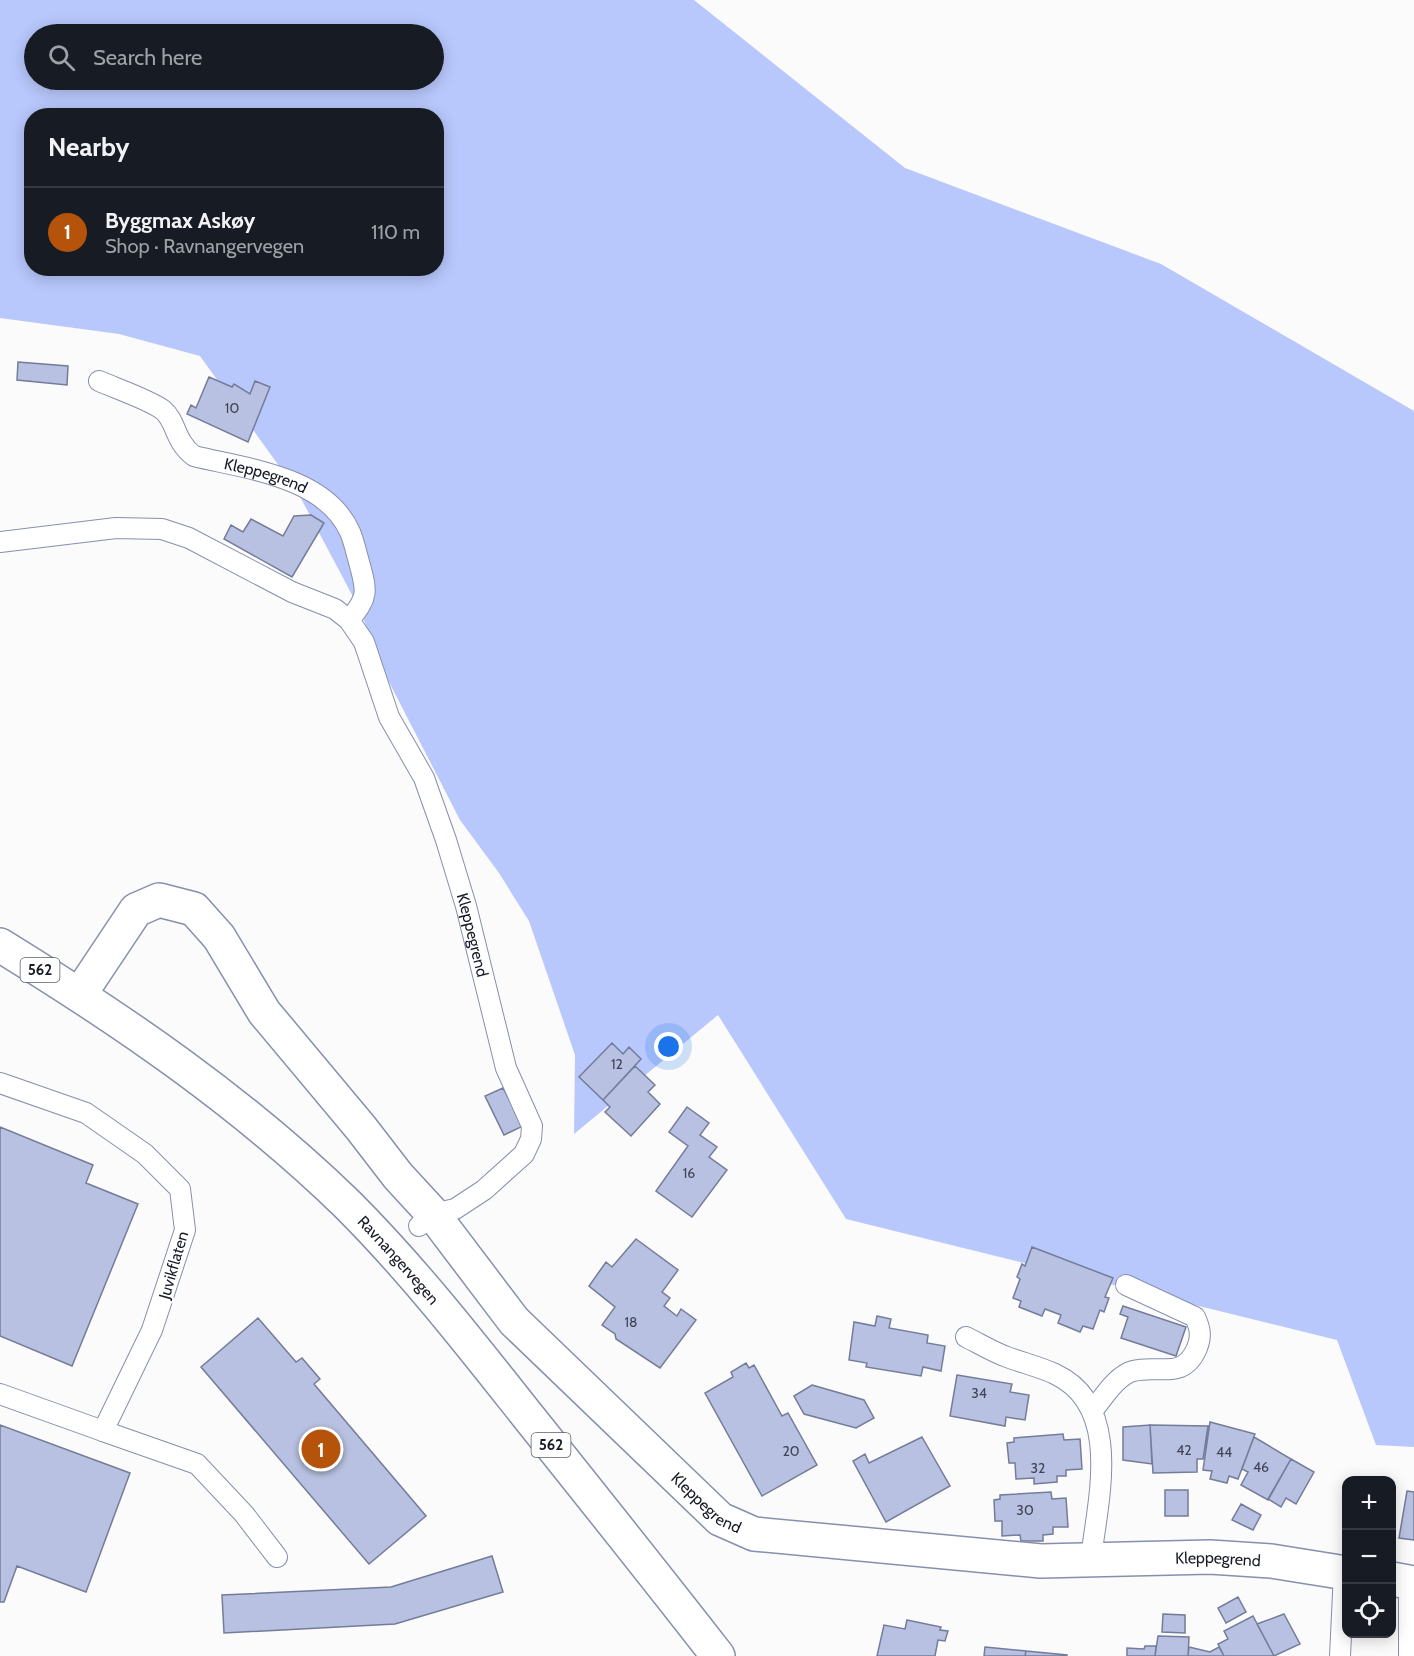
<!DOCTYPE html>
<meta charset="utf-8">
<style>
:root{--surface:#171b24;--page:#20242c;--text:#f1f3f6;--muted:#9ea1a6;--line:#363941;--accent:#b45309}
body{margin:0;font-family:Cabin,sans-serif;background:var(--page);color:var(--text)}
.controls{position:absolute;right:18px;bottom:18px;display:grid;overflow:hidden;border-radius:12px;box-shadow:0 3px 15px #0003}
.controls button{width:54px;height:54px;display:grid;place-items:center;padding:0;border:0;border-bottom:2px solid var(--line);background:var(--surface);color:var(--text);font:30px sans-serif}
.you{position:absolute;left:669px;top:1047px;width:21px;height:21px;margin:-15px;border:4px solid #fff;border-radius:50%;background:#1a73e8;box-shadow:0 0 0 9px #1a73e833}
.badge{display:grid;place-items:center;width:39px;height:39px;border-radius:50%;background:var(--accent);color:#fff;font-size:20px;font-weight:700}
.pin{position:absolute;translate:-50% -50%;border:3px solid #fff;box-shadow:0 2px 6px #0006}
.list{margin:0;padding:0;list-style:none}
h2{display:flex;justify-content:space-between;align-items:center;height:78px;margin:0;padding:0 24px;font-size:26px}
h2 small{font-size:20px;font-weight:400;color:var(--muted)}
.list li{display:grid;grid-template-columns:39px 1fr auto;gap:18px;align-items:center;box-sizing:border-box;height:90px;padding:0 24px;border-top:2px solid var(--line)}
.list b{display:block;font-size:22px;white-space:nowrap}
.list p{margin:0;font-size:20px;white-space:nowrap;color:var(--muted)}
.list em{font-size:20px;font-style:normal;color:var(--muted)}
.icon{flex:none;width:33px;height:33px;fill:none;stroke:currentColor;stroke-width:2;stroke-linecap:round;stroke-linejoin:round}
.map{position:relative;flex:none;width:1414px;height:1656px;overflow:hidden}
.search{position:absolute;background:var(--surface);box-shadow:0 3px 15px #0003;left:24px;top:24px;width:420px;height:66px;display:flex;align-items:center;gap:15px;box-sizing:border-box;padding:0 21px;border-radius:33px;color:var(--muted);font-size:22px}
.panel{position:absolute;background:var(--surface);box-shadow:0 3px 15px #0003;left:24px;top:108px;width:420px;height:168px;border-radius:24px}
.map>svg:first-child{display:block}
</style>
<div class="map">
<svg width="1414" height="1656" viewBox="0 0 1414 1656">
<rect width="100%" height="100%" fill="#fbfbfb"/>
<path fill="#b8c8fc" fill-rule="evenodd" d="M0,0H694L905,168L1161,264L1414,411V1447L1376,1445L1337,1340L846,1219L718,1015L574,1134L575,1055L529,921L499,873L460,820L388,680L359,608L297,491L200,356L119,334L0,318ZM34,34H434V80H34ZM32,116H436V268H32Z"/>
<path fill="#b8c1e1" stroke="#737c99" stroke-width="1.5" d="M18,362L68,366L67,385L17,380Z
M209,377L232,387L234,384L250,394L255,381L270,387L248,442L187,414L191,405L196,408Z
M311,515L324,523L292,577L224,539L231,525L243,532L251,519L283,536L294,516Z
M612,1043L623,1054L629,1047L641,1059L603,1100L579,1077Z
M635,1066L655,1085L648,1092L660,1104L631,1136L605,1112L610,1107L603,1100Z
M503,1088L523,1126L504,1135L485,1096Z
M687,1107L709,1123L700,1135L717,1147L709,1157L727,1170L692,1217L656,1191L688,1146L669,1132Z
M0,1127L93,1165L86,1183L138,1204L72,1366L0,1336Z
M636,1239L678,1270L662,1292L670,1298L664,1306L677,1316L681,1309L696,1320L660,1368L616,1339L615,1334L602,1325L615,1307L589,1286L606,1262L612,1267Z
M1032,1247L1113,1278L1105,1297L1109,1298L1104,1312L1100,1310L1093,1329L1083,1326L1080,1332L1058,1323L1061,1315L1045,1309L1042,1316L1019,1307L1021,1301L1013,1298L1020,1279L1017,1277L1022,1264L1025,1266Z
M1123,1306L1186,1327L1176,1356L1121,1338L1128,1317L1120,1314Z
M877,1316L891,1319L889,1328L928,1335L927,1343L945,1346L941,1371L923,1367L921,1376L866,1367L867,1363L849,1360L854,1322L875,1326Z
M258,1318L296,1362L302,1358L320,1379L314,1384L426,1516L369,1564L201,1367Z
M746,1363L749,1368L754,1365L782,1416L788,1413L817,1465L762,1496L705,1393L733,1377L731,1372Z
M957,1375L1012,1384L1010,1392L1029,1395L1025,1420L1006,1417L1005,1426L950,1416Z
M812,1385L864,1400L874,1418L856,1428L804,1414L794,1396Z
M1210,1422L1255,1434L1238,1479L1229,1476L1227,1483L1210,1479L1212,1471L1203,1470Z
M0,1425L130,1473L86,1592L17,1566L4,1602H0Z
M1150,1425L1152,1464L1123,1460V1427Z
M1150,1425L1208,1426L1203,1459H1197V1472L1153,1473Z
M1063,1434L1064,1440L1080,1439L1082,1469L1066,1470V1476H1057V1482L1034,1484V1478L1016,1479L1015,1463H1009L1007,1443L1014,1442V1438Z
M922,1437L950,1486L886,1522L853,1461L865,1454L869,1463Z
M1254,1437L1291,1459L1268,1500L1241,1485L1248,1472L1242,1469Z
M1291,1459L1314,1472L1296,1504L1286,1498L1281,1507L1268,1499Z
M1165,1490H1188V1516H1165Z
M1407,1491L1414,1492V1540L1399,1538Z
M1051,1492L1052,1499L1066,1498L1068,1527H1053V1534L1043,1535V1541H1021L1020,1535L1002,1536V1521H995L994,1500L1000,1499V1495Z
M1241,1504L1261,1515L1253,1530L1232,1520Z
M492,1556L503,1592L395,1624L224,1633L222,1595L391,1587Z
M1238,1597L1246,1612L1226,1623L1218,1608Z
M1163,1614L1185,1615V1633L1162,1632Z
M1284,1614L1300,1644L1274,1656L1257,1624Z
M1253,1616L1274,1656H1224L1218,1644L1228,1639L1224,1631Z
M907,1620L941,1627L940,1630L948,1631L945,1641L938,1640L935,1656H877L884,1625L905,1629Z
M1158,1636L1189,1637L1188,1656H1155Z
M1145,1646H1156L1155,1656H1127V1648L1144,1649Z
M985,1647L1026,1651L1025,1656H984Z
M1189,1647L1210,1652L1219,1647L1224,1656H1188Z
M1026,1651L1067,1655V1656H1025Z"/>
<g fill="none" stroke-linecap="round" stroke-linejoin="round">
<g stroke="#868fad" stroke-width="22">
<g id="service">
<path id="s1" d="M99,381C115,388 150,400 163,410C177,422 174,441 194,456C246,469 325,476 350,532C354,541 356,552 359,562C367,591 369,597 349,620"/>
<path id="s2" d="M0,542L116,528L162,529L189,538L292,592L335,609L349,620L364,642L389,717L424,778L446,840L466,906L506,1068L532,1126L531,1139L524,1154L484,1190L455,1209L433,1214L419,1226"/>
<path d="M0,1083L86,1113L145,1154L180,1189L185,1230L152,1330L103,1431L0,1394"/>
<path d="M966,1337C980,1344 993,1352 1007,1357C1023,1363 1040,1367 1055,1374C1123,1406 1098,1499 1091,1558"/>
<path d="M1093,1410C1103,1398 1117,1375 1133,1371C1159,1364 1183,1381 1197,1348C1202,1336 1200,1328 1195,1317L1126,1285"/>
<path d="M103,1431L197,1464L244,1514L277,1557"/>
<path d="M1409,1583V1656"/>
<path d="M1340,1656L1344,1573"/>
</g>
</g>
<g stroke="#868fad" stroke-width="36">
<g id="minor">
<path id="s3" d="M80,994L136,910L159,900L194,909L219,937L264,1012L361,1128L398,1176L433,1214L514,1321L720,1519L754,1534L1041,1561L1210,1557L1271,1561L1346,1573"/>
<path d="M1392,1579L1414,1583"/>
</g>
</g>
<g stroke="#868fad" stroke-width="36">
<g id="primary">
<path id="s4" d="M0,945C125,1022 242,1102 348,1205C413,1270 470,1343 527,1415C591,1495 655,1575 718,1656"/>
</g>
</g>
<use href="#service" stroke="#fff" stroke-width="20"/>
<use href="#minor" stroke="#fff" stroke-width="33"/>
<use href="#primary" stroke="#fff" stroke-width="33"/>
</g>
<g text-anchor="middle" stroke-width="4.5" stroke-linejoin="round" paint-order="stroke">
<g font-size="14" fill="#404455">
<text x="232" y="413">10</text>
<text x="617" y="1069">12</text>
<text x="689" y="1178">16</text>
<text x="631" y="1327">18</text>
<text x="979" y="1398">34</text>
<text x="1184" y="1455">42</text>
<text x="791" y="1456">20</text>
<text x="1224" y="1457">44</text>
<text x="1261" y="1472">46</text>
<text x="1038" y="1473">32</text>
<text x="1025" y="1515">30</text>
</g>
<g fill="#fff" stroke="#5d5f67" stroke-width="1.5">
<rect x="20.5" y="958" width="39" height="24" rx="4.5"/>
<rect x="531.5" y="1433" width="39" height="24" rx="4.5"/>
</g>
<g font-size="15" font-weight="bold" fill="#181b26">
<text x="40" y="975">562</text>
<text x="551" y="1450">562</text>
</g>
<g font-size="16" fill="#181b26" stroke="#fff">
<text dy="6" stroke="none"><textPath href="#s1" startOffset="201">Kleppegrend</textPath></text>
<text dy="6" stroke="none"><textPath href="#s2" startOffset="712">Kleppegrend</textPath></text>
<text dy="6" stroke="none"><textPath href="#s4" startOffset="510">Ravnangervegen</textPath></text>
<text transform="translate(173 1265) rotate(-74)" y="6">Juvikflaten</text>
<text dy="6" stroke="none"><textPath href="#s3" startOffset="950">Kleppegrend</textPath></text>
<text dy="6" stroke="none"><textPath href="#s3" startOffset="1473">Kleppegrend</textPath></text>
</g>
</g>
</svg>
<div class="controls">
<button>+</button>
<button>−</button>
<button><svg class="icon" aria-label="locate" viewBox="0 0 24 24"><circle cx="12" cy="12" r="6"/><path d="M12 2v4M12 18v4M2 12h4M18 12h4"/></svg></button>
</div>
<div class="you"></div>
<div class="pin badge" style="left:321px;top:1449px">1</div>
<div class="search"><svg class="icon" aria-label="search" viewBox="0 0 24 24"><circle cx="10" cy="10" r="6"/><path d="M15 15l6 6"/></svg>Search here</div>
<section class="panel">
<h2>Nearby<small></small></h2>
<ul class="list">
<li><span class="badge">1</span><div><b>Byggmax Askøy</b><p>Shop · Ravnangervegen</p></div><em>110 m</em></li>
</ul>
</section>
</div>
